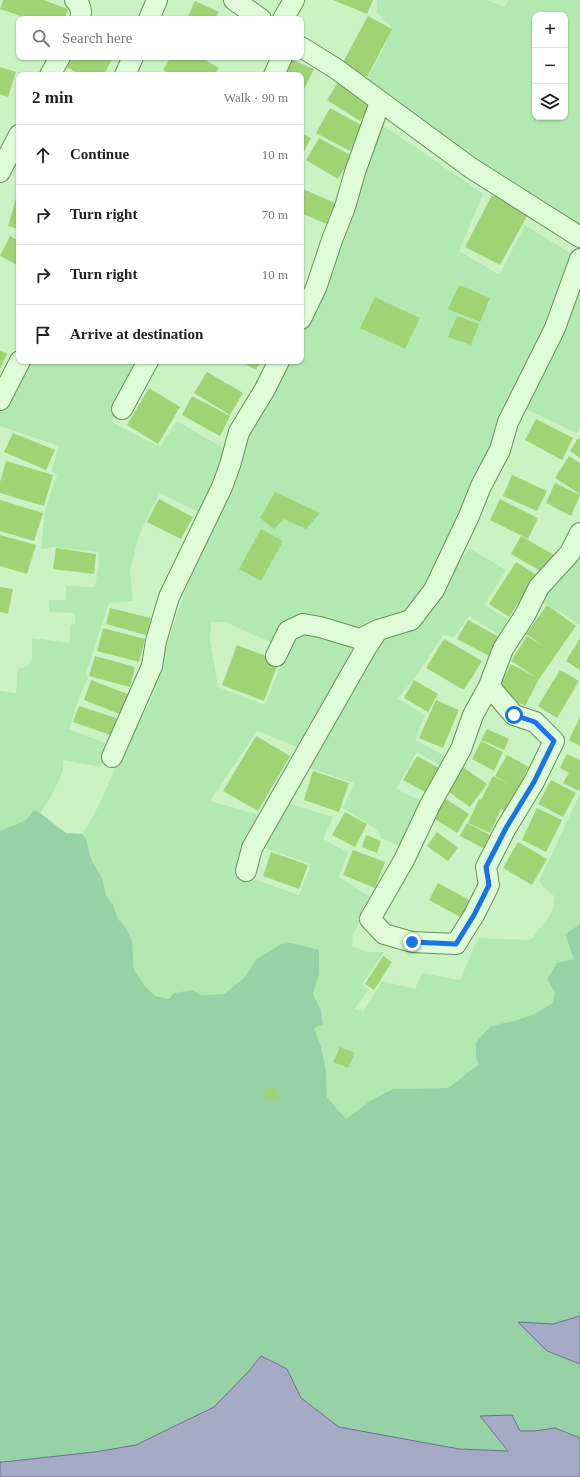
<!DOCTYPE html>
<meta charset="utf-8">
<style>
:root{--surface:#fff;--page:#f2f2f2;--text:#222;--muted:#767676;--line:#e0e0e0}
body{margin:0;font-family:"Times New Roman",serif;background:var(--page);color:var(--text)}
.controls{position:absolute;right:12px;top:12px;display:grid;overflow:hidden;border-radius:8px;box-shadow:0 1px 3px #0004}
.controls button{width:36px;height:36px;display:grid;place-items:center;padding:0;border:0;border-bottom:1px solid var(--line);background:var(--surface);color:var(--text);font:20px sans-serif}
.stop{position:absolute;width:12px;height:12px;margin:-9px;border:3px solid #1a73e8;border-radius:50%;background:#fff}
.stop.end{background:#1a73e8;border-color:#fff;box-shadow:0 1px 4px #0008}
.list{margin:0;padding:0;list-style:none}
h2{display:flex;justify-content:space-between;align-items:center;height:52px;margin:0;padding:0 16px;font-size:17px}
h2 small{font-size:13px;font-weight:400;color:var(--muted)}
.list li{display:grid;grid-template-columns:26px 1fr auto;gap:12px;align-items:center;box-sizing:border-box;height:60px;padding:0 16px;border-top:1px solid var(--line)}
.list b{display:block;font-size:15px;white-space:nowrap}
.list em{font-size:13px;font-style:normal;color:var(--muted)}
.icon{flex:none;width:22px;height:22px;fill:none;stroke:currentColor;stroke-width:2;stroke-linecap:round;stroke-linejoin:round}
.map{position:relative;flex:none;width:580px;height:1477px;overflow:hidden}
.search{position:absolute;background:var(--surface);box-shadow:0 1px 3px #0004;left:16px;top:16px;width:288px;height:44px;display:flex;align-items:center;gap:10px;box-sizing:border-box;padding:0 14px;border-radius:8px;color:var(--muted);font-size:15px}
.panel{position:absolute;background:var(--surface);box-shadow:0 1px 3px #0004;left:16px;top:72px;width:288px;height:292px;border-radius:8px}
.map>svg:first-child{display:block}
</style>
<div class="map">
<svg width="580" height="1477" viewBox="0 0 580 1477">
<rect width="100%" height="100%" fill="#caf2c3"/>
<path fill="#b1e9b0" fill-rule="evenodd" d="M377,0H486L505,7L508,0H580V226L509,187L366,80L385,46L391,26L377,13ZM535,15H565V117H535Z
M380,124L424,153L483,194L459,251L498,274L501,272L525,225L576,257L569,285L509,415L494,452L474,489L458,529L418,600L405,616L379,617L370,628L362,633L348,632L318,623L299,620L287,621L274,644L226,622H211L210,640L218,687L265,705L283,660L281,658L291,635L302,630L358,643L359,651L303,749L257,731L210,801L263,816L248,842L238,874L299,895L311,864L261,847L287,803L333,817L323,839L348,852L339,877L375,900L353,933L352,946L367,952H384L362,984L369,990L354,1009L363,1012L382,981L415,989L422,973L460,980L478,938L531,940L552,912L555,897L539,882L580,793V924L565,934L574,959L557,963L547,979L555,992L553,1003L534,1014L514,1021L491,1026L476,1042V1057L479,1064L448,1088L393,1089L370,1101L346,1119L327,1097L326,1070L321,1047L314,1028L323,1024L321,1010L313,994L319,974V950L291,943L281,944L257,959L243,979L224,994L200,995L192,990L175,993L169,999L155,996L144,986L134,970L132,941L125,927L118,919L113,904L106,895L102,878L91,859L86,839L83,834L99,805L119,760L154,694L167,644L196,559L244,444L288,361H301V335L346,234Z
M580,290V427L577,433L523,408Z
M28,361H137L128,378L112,422L160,447L177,421L228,451L202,514L160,493L139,535L130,571L133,601L109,603L86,673L88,678L78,700L69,729L110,745L101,767L63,760V771L52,795L40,813L34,810L26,820L0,831V691L16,693L18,669L27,667L32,659V638L70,643V625L75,624V613L49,612V600H66V586L95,587L99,562L98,552L55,547L41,549L45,510L57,475L52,471L59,446L0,426V413L3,405Z
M580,540V625L539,599Z
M469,548L506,570L484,605L514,623L504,638L469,616L454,637L443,635L420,670L398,699L425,715L415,740L447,757L443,767L417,752L396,789L426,803L404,848L382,838L376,829L343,808L354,783L304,766L382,637L436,599Z"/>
<path fill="#96d2a5" d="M34,810L40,813L66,833L82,834L86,839L91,859L102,878L106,895L113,904L118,919L125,927L132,941L134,970L144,985L155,996L169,999L174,993L192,990L200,995L224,994L243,979L257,959L281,944L291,943L319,950V974L313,994L321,1010L323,1024L314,1028L321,1047L326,1070L327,1097L346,1119L370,1101L393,1089L448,1088L479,1064L476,1058V1042L491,1026L514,1021L534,1014L553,1003L555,992L547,979L557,963L574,959L565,934L580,924V1316L553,1324L518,1322L547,1351L580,1364V1438L555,1428L534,1431H520L480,1417L509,1451L459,1449L339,1427L301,1398L287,1369L261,1357L249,1371L214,1407L136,1445L95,1452L3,1462H0V831L26,820Z"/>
<path fill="#a5aac5" stroke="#6b6f94" d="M580,1316V1364L547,1351L518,1322L553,1324Z
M261,1356L287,1369L301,1398L339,1427L459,1449L508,1451L480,1416L512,1415L520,1431H534L555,1428L580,1438V1477H0V1462H3L95,1452L136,1445L214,1407L249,1371Z"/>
<path fill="#9fd475" d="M3,0H43L68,9L65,19H29L0,9Z
M333,0H373L367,14Z
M195,1L219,12L215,19H187Z
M368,16L392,29L367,77L342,64Z
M71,57H108L112,59L104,75H82L66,67Z
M171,57H200L219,68L214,75H171L163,70Z
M288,58L314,69L303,91L301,90V75H280Z
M0,67L16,72L8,97L0,94Z
M338,82L372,103L360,121L327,100Z
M330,108L363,126L350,151L316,133Z
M301,133L311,138L301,157Z
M319,138L352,156L338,179L306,160Z
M301,188L335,203L326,224L301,213Z
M17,195H19V229L8,226Z
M492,195L528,214L500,265L465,247Z
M10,236L19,241V266L0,256Z
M459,285L490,298L480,322L448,309Z
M375,297L420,318L405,349L360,328Z
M457,316L479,324L471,345L448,337Z
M0,350L7,354L0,369Z
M240,361H261L256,370Z
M207,372L243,393L230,415L194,393Z
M149,388L180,407L158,444L127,425Z
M192,396L230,416L220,436L182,415Z
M536,419L573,438L562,460L525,440Z
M13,433L55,450L46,470L4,452Z
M578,438L580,439V458L570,451Z
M569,456L580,463V494L555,478Z
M6,461L53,475L44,506L0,493V482Z
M512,475L547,491L537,511L503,496Z
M555,483L580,495L571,516L546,503Z
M275,492L320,513L306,529L284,519L274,529L260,518Z
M159,499L193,517L181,539L147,522Z
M500,499L538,518L528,539L490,520Z
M0,500L43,513L34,541L0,531Z
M261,529L283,541L261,581L239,569Z
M0,535L36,545L27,574L0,566Z
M521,536L554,555L544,573L511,554Z
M56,548L96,554L94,574L53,569Z
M516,562L537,575L509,617L489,604Z
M0,587L13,589L8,614L0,612Z
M547,605L576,626L539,679L525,706L497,691L511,664L537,678L511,661L527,636L546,648L526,634Z
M110,608L151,618L146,635L106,624Z
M468,620L501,638L491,657L457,639Z
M103,628L145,639L139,662L97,651Z
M580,638V670L566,661Z
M444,639L482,661L464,690L426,668Z
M237,645L279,661L264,701L222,685Z
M95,656L135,667L130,687L89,676Z
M560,670L579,681L557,718L538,706Z
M91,680L130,695L122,715L84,700Z
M414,680L438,694L428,712L404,698Z
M436,700L459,710L443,748L419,738Z
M79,706L122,720L116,737L73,722Z
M580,717V746L569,740Z
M487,729L509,739L504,750L481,740Z
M256,736L290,756L258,811L223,791Z
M481,741L503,752L494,771L472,759Z
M567,754L580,760V788L579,791L563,783L569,773L560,768Z
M507,755L529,767L506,811L501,809L490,833L468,823L479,799L481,800L493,776L511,785L495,776Z
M417,756L439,768L425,792L403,780Z
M463,767L487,784L470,807L446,790Z
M313,771L349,783L339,812L304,800Z
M551,780L576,793L563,817L538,804Z
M446,799L469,814L457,833L434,818Z
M537,808L562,820L546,852L522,840Z
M345,812L367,824L355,847L332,835Z
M467,823L490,835L483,848L460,836Z
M437,832L458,848L448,861L427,846Z
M366,835L381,841L377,853L362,847Z
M518,842L547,859L532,885L503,868Z
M353,850L385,862L375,888L343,875Z
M271,852L308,865L299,889L263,876Z
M438,883L471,901L462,918L429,900Z
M383,956L392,962L374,990L365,984Z
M340,1047L355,1053L348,1068L333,1062Z
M265,1088H278V1100H265Z"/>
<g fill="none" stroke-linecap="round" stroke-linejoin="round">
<g stroke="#6a8e58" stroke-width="22">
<path id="minor" d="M75,0C81,5 82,12 80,19
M234,0L261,19
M149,19L157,0
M283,19L294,0
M301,47L335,68L471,168L580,237
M50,75L60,57
M125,75L133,57
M274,75L282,57
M0,172L19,135
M301,319L316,288L332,240L345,207L355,172L380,102
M0,400L20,361
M122,409L148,361
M276,656L288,631L303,624L320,627L360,639L378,630
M489,686L514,715L535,722L554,741L534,782L506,828L486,867L489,885L474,915L456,944L412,942L384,934L370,919L404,860L430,805L461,749L473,715L489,686L503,649L525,615L539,587L570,553L580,533
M112,757L152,666L156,641L169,597L222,487L230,465L239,432L265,389L279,361
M246,871L252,848L366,648L378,630L411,620L434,590L469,516L481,486L500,450L508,422L555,328L580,259"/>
</g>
<use href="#minor" stroke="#ddfcd7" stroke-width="20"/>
</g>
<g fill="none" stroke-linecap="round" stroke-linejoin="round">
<path stroke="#1a73e8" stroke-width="5" d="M412,942L456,944L474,915L489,885L486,867L506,828L534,782L554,741L535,722L514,715"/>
</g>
</svg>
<div class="controls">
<button>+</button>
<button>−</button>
<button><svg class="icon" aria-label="layers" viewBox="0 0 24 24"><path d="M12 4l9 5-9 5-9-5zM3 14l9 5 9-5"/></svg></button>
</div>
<div class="stop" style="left:514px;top:715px"></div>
<div class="stop end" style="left:412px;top:942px"></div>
<div class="search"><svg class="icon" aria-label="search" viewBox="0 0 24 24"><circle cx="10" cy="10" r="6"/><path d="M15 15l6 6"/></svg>Search here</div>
<section class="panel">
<h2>2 min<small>Walk · 90 m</small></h2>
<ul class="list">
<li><svg class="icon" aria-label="ahead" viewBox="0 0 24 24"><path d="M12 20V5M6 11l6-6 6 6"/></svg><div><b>Continue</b></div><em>10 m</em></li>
<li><svg class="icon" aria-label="right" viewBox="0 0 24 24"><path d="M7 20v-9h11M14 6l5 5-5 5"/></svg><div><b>Turn right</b></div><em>70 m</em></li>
<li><svg class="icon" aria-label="right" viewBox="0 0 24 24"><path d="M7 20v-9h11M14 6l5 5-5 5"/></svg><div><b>Turn right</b></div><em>10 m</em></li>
<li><svg class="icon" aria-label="arrive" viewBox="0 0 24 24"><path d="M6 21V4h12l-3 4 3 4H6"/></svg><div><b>Arrive at destination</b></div></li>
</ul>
</section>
</div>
